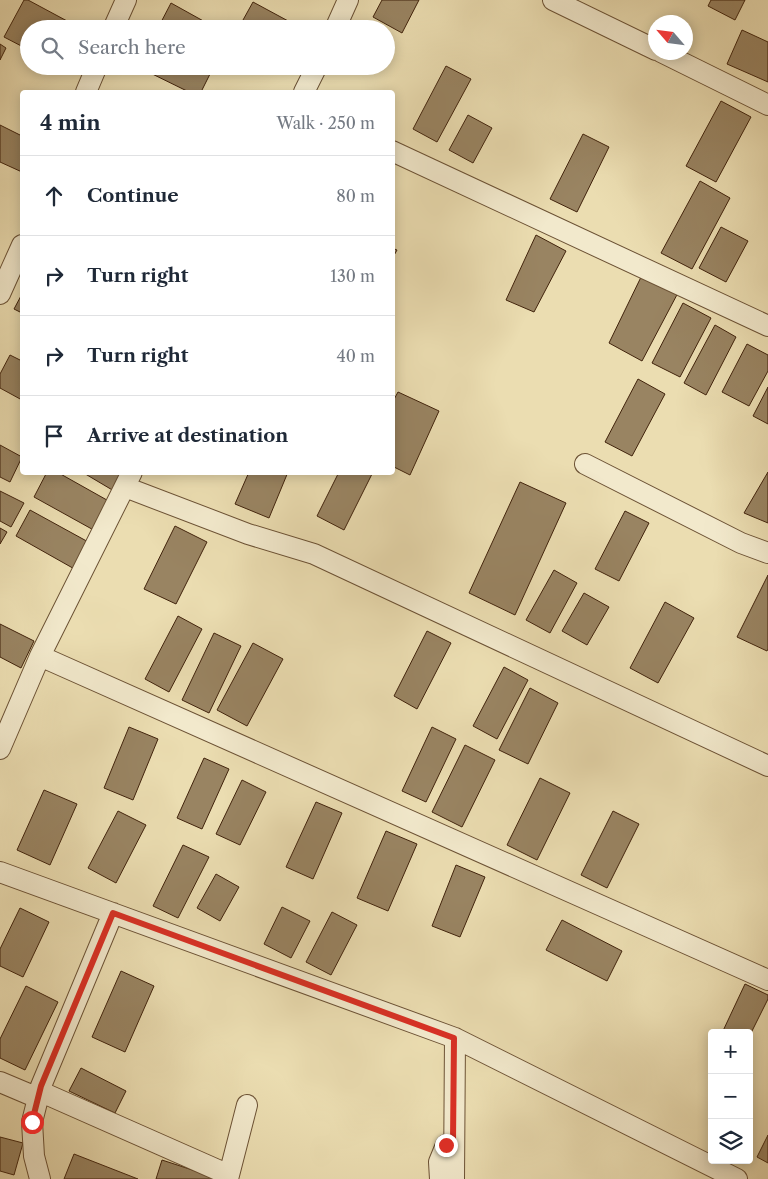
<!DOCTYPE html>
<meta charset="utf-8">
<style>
:root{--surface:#fff;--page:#f6f6f7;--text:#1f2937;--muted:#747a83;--line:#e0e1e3}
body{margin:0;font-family:"Libre Caslon Text",serif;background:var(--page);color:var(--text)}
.controls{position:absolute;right:15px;bottom:15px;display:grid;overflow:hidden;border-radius:5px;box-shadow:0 2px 12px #0003}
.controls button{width:45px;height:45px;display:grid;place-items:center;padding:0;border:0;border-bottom:1px solid var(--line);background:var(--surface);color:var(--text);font:25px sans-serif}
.compass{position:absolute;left:648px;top:15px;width:45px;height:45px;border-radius:50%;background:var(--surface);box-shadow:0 2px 12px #0003;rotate:298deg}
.stop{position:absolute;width:15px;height:15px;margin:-11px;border:4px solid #d93025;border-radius:50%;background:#fff}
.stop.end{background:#d93025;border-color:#fff;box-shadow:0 1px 5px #0008}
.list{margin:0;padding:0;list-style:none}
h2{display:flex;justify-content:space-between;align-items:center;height:65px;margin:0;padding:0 20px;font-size:21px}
h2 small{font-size:16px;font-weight:400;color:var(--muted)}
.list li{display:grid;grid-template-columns:32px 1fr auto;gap:15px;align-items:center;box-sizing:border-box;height:80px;padding:0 20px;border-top:1px solid var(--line)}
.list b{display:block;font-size:19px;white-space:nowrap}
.list em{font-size:16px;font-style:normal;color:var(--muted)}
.icon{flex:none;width:28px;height:28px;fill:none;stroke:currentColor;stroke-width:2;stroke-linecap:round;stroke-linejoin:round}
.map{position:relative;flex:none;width:768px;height:1179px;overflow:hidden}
.search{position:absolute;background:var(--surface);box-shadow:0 2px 12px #0003;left:20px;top:20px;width:375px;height:55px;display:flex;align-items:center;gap:12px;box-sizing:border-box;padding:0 18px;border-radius:28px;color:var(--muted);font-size:19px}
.panel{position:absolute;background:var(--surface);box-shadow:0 2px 12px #0003;left:20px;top:90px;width:375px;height:385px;border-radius:5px}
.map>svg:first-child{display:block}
</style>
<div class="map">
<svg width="768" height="1179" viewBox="0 0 768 1179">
<rect width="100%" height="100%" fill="#ebddb1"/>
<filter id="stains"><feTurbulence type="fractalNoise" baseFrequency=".004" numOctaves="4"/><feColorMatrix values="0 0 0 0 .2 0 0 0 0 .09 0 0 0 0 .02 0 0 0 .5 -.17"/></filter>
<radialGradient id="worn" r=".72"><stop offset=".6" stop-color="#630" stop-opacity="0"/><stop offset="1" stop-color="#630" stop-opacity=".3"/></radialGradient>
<path fill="#998462" stroke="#41230c" d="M24,0H28L82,29H29V50L4,37Z
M382,0H419L402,33L373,17Z
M711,0H745L735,20L708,6Z
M253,2L303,29H238Z
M171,3L207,23L204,29L158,28Z
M742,30L768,42V82L727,64Z
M0,44L6,48L0,60Z
M58,66H72L70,72Z
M136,66H209L213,68L201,92H189Z
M446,66L471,79L437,142L413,129Z
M721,101L751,117L716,182L686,166Z
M468,115L492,128L473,163L449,150Z
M0,125L22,136V172L0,162Z
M583,134L609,147L577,212L550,199Z
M700,181L730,198L692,269L661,253Z
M721,227L748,241L726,282L699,268Z
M536,235L566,251L534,312L506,300Z
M392,248L397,250L392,259Z
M643,273L680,289L642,361L609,343Z
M22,294V313L14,309Z
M683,303L711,318L680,377L652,363Z
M715,325L736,337L706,395L684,383Z
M747,344L768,355V371L749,406L722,392Z
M10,355L22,361V400L0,388V374Z
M638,379L665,394L632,456L605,442Z
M768,387V424L753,416Z
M398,392L439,411L410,475L392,466V403Z
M0,445L22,457L10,482L0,477Z
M47,472H57L114,504L99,533L34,497Z
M82,472H124L114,491Z
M249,472H288L269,518L235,504Z
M339,472H373L344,530L317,516Z
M768,472V523L744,513Z
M520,482L566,503L515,615L469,593Z
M0,491L24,503L11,527L0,521Z
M30,510L92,544L78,571L16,536Z
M625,511L649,523L619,581L595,569Z
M175,526L207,542L176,604L144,589Z
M0,528L7,532L0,544Z
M554,570L577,583L550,633L526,620Z
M768,575V649L767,651L737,637Z
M584,593L609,607L587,645L562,631Z
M665,602L694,618L658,683L630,668Z
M178,616L202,629L169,692L145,679Z
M0,624L34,641L21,668L0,657Z
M427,631L451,643L417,709L394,696Z
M214,633L241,646L209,713L182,700Z
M253,643L283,659L247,726L217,710Z
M504,667L528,680L497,739L473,726Z
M530,688L558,703L528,764L499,750Z
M129,727L158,739L133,800L104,788Z
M432,727L456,739L426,802L402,791Z
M465,745L495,760L462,827L432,812Z
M204,758L229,769L202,829L177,818Z
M540,778L570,793L537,860L507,845Z
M242,780L266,792L240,845L216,834Z
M44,790L77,804L50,865L17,850Z
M316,802L342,813L313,879L286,867Z
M118,811L146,825L116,883L88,868Z
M613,811L639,824L607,888L581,875Z
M386,831L417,844L388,911L357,898Z
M183,845L209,857L178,918L153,906Z
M456,865L485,877L460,937L432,926Z
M216,874L239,887L220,921L197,908Z
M282,907L310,921L291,958L264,944Z
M20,908L49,922L23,977L0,966V949Z
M332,912L357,925L331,975L306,962Z
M562,920L622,951L607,981L546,950Z
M121,971L154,986L125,1052L92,1037Z
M745,984L768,995V999L749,1037V1033H722Z
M26,986L58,1002L25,1070L0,1058V1039Z
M81,1068L126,1091L115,1113L69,1091Z
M768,1135V1163L757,1157Z
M0,1137L23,1143L14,1175L0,1171Z
M74,1154L138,1179H64Z
M162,1160L220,1179H156Z"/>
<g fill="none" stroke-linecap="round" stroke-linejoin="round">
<g stroke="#6c5235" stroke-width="22">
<path id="minor" d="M553,0L656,50
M113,29L126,0
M335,29L348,0
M661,52L768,105
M86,92L97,66
M304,92L317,66
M392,151L768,326
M0,294L22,245
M585,464L741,543L768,553
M125,487L248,534L314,554L768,766
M40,656L768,980
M0,749L40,656L132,472
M0,872L455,1038L737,1179
M0,1082L38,1098
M39,1091L229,1175
M40,1179L34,1156L32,1122L41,1086L113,913
M228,1179L247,1105
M440,1179L439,1162L446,1145L453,1141
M454,1179L455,1038"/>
</g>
<use href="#minor" stroke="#f2e9cc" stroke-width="20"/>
</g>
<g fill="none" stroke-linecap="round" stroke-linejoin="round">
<path stroke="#d93025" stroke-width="6" d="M32,1122L41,1086L113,913L454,1038L453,1141L446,1145"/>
</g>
<rect width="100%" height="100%" filter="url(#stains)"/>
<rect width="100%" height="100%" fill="url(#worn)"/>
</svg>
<div class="controls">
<button>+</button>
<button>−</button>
<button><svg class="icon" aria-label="layers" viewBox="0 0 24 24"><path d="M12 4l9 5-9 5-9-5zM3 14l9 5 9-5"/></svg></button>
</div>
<svg class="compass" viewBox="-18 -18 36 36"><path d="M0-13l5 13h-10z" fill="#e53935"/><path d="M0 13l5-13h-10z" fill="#747a83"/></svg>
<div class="stop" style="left:32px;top:1122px"></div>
<div class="stop end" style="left:446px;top:1145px"></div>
<div class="search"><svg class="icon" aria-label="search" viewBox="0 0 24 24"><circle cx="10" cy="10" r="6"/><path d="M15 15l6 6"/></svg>Search here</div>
<section class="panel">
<h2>4 min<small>Walk · 250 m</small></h2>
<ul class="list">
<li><svg class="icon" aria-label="ahead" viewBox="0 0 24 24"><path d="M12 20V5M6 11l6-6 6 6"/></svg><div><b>Continue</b></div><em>80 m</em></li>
<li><svg class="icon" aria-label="right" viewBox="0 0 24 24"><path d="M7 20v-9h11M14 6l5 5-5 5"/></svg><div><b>Turn right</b></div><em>130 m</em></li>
<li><svg class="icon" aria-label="right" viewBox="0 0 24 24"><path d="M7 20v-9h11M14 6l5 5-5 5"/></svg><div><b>Turn right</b></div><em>40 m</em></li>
<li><svg class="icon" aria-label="arrive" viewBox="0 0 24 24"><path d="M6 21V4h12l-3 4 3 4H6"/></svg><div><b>Arrive at destination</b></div></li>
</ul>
</section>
</div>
